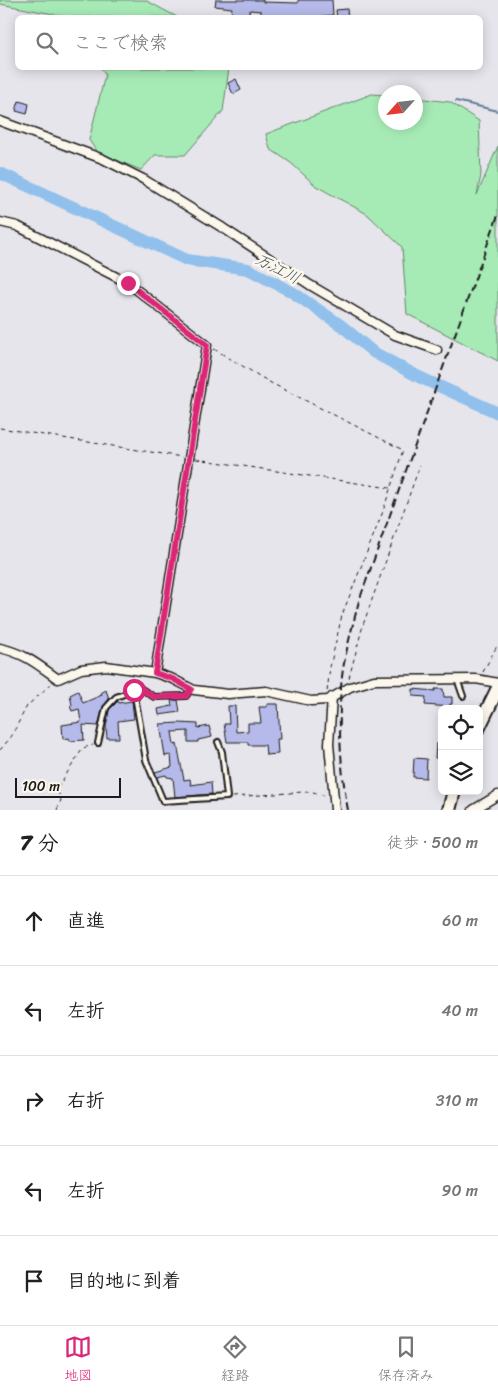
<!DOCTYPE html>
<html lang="ja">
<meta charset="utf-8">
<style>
:root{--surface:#fff;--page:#f6f6f6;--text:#202124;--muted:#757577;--line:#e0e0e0;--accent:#db2777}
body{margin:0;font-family:Sriracha,"Klee One",sans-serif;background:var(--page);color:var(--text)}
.controls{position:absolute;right:15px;bottom:15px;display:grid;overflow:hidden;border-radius:8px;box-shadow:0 2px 12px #0003}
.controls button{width:45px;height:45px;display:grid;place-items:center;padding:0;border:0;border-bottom:1px solid var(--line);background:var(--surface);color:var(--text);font:25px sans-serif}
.compass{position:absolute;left:378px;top:85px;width:45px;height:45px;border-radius:50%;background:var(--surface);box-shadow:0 2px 12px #0003;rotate:243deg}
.scale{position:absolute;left:15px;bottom:12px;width:106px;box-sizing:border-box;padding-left:5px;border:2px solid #1c1c1c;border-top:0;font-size:14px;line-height:18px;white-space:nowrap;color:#1c1c1c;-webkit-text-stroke:4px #fbf7ec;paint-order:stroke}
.stop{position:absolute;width:15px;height:15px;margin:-11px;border:4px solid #db2777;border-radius:50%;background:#fff}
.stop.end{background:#db2777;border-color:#fff;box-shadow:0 1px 5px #0008}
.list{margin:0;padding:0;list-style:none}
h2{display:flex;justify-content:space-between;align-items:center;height:65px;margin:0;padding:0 20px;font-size:21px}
h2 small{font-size:16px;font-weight:400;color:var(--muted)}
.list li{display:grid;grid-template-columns:32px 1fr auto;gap:15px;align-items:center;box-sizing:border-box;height:90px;padding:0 20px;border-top:1px solid var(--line)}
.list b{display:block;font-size:19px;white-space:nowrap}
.list em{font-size:16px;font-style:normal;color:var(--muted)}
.icon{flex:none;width:28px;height:28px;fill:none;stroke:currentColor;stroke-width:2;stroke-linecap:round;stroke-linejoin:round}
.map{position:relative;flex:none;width:498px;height:810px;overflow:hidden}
.search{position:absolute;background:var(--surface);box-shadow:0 2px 12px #0003;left:15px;right:15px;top:15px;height:55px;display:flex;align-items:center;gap:12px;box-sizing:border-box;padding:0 18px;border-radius:8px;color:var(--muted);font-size:19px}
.sheet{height:515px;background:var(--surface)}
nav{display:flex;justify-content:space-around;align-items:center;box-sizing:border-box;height:70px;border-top:1px solid var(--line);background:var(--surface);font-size:14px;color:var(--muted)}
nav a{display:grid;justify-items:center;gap:2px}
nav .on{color:var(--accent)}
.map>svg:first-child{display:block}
</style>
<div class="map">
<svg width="498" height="810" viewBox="0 0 498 810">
<rect width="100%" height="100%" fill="#e6e5ec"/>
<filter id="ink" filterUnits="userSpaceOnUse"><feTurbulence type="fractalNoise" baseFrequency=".02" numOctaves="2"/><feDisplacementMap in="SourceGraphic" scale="10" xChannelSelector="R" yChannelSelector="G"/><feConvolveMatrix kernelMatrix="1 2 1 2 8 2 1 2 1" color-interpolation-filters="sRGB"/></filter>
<g filter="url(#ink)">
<path fill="#a6ebb6" stroke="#618469" d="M0,0H145L177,17H69L0,4Z
M101,68H229L223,111L185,155H155L141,170L97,152L89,140L105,75Z
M372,94L385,95L386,122H416V98L450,102L479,121L481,175L477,195L498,146V361L407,314L402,247L367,214L316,186L291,163L270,149L266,134Z"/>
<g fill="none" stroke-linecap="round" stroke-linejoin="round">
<path stroke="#627e98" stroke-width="2" d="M456,101L498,111"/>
<path stroke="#90c0eb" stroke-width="12" d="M0,173L187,260L248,269L292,292L342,326L373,352L419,377L498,413"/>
</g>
<path fill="#b5baeb" stroke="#1c1c1c" d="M216,0H263V2L298,3V0H332L333,15L315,17L261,18V11L250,10L247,18H230L232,8L215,6Z
M347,9L348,18H337L336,10Z
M236,79L241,90L233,94L228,83Z
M19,101L29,104L27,114L16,111Z
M413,689L435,691V689H443L444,697H452V704H450V707L425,705L426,697L413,696Z
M106,690L109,699L103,707L98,726L83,725L84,740L70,741L69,738L63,739L62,725L81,722L79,709L72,711L70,706L72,705L70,695L78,691L83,703L102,695L101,693Z
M171,700H178L180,712L159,715L158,709L172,706Z
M118,701L119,703L132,701L134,719L118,721L119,738H107L106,726L109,710Z
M267,704H278L280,739H277L278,754L266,755L265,745H248V742H227L224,724H229L228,706H235L236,732L248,731V723H261L259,707H267Z
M179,723L198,724V728L209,726L212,737L198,740V742H188V731L172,732L174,745L177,744L184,780L190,779L191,785L211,782L212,794L175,797L173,778L167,777L166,775L157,777L155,772L172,767L171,755L165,756L160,724Z
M436,744L442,745V759L435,758Z
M414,758L427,759L426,778L413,777Z"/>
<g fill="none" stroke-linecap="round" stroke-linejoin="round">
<g stroke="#1c1c1c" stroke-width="8">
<path id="service" d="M457,679L463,696
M134,690L146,760L163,801L227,797L222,752L218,742
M98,743L106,708L116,697L140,688L154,697L186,696L191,689"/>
</g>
<g stroke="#1c1c1c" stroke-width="11">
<path id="minor" d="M0,121L103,159L143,179L223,228L310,285L395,335L437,350
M0,222L17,226L128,283L207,345L155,673
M0,648C26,654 37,664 58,679L81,669L106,666L155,673L173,679L194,690L228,694L266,691L311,701L328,700L350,687L374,680L476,679L498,683
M332,697L329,744L335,810
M473,810L498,795"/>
</g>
<g stroke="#1c1c1c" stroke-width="16">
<path id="trunk" d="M479,727L498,688
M449,810L454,791"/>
</g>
<path stroke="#1c1c1c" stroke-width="1" stroke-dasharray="4 4" stroke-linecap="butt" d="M214,349L271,383L403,450L382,514L342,615L330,667L327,692
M0,428L182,457
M196,459L390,488
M483,672L498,644
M349,678L363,625L420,465
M0,750L11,737L27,706L51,684
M233,797L303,792H313L326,796
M57,810L61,800L57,789L83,748L93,745"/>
<use href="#service" stroke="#fbf7ec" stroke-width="4"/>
<use href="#minor" stroke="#fbf7ec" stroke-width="8"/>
<use href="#trunk" stroke="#fbf7ec" stroke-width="12"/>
<path stroke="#1c1c1c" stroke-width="2" stroke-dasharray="8 4" stroke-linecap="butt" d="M348,810C340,768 337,711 343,669C347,646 353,624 359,601L498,215"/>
</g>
</g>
<g fill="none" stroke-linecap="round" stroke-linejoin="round" filter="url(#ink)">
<path stroke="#db2777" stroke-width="6" d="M128,283L207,345L155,673L173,679L191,689L186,696L154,697L140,688L134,690"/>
</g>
<g text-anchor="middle" stroke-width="5" stroke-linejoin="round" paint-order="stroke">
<g font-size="16" font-style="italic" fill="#455564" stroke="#fbf7ec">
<text transform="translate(278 268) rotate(27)" y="6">万江川</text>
</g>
</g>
</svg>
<div class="controls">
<button><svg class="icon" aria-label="locate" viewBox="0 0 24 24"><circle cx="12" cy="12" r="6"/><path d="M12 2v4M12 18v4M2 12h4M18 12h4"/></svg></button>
<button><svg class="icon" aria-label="layers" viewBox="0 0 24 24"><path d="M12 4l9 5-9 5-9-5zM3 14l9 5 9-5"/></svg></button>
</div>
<svg class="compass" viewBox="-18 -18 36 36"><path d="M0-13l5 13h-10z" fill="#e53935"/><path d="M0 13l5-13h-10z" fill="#757577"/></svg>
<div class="scale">100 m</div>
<div class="stop" style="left:134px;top:690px"></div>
<div class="stop end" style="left:128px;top:283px"></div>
<div class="search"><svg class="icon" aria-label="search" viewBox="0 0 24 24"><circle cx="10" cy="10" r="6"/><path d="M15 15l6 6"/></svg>ここで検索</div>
</div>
<section class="sheet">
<h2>7 分<small>徒歩 · 500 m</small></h2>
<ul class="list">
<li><svg class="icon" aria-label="ahead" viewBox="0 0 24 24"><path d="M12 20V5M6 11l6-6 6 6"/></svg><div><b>直進</b></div><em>60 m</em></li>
<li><svg class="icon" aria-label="left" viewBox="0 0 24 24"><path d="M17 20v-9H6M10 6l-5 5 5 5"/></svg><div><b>左折</b></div><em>40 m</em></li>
<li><svg class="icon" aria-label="right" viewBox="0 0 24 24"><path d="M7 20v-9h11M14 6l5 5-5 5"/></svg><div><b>右折</b></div><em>310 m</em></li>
<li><svg class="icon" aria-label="left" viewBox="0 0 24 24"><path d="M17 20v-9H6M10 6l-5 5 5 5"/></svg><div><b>左折</b></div><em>90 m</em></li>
<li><svg class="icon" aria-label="arrive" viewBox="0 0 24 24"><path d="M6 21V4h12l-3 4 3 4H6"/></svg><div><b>目的地に到着</b></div></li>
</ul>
</section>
<nav>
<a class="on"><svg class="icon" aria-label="map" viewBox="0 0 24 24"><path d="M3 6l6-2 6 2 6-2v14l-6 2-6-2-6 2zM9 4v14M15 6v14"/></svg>地図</a>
<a><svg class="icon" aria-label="directions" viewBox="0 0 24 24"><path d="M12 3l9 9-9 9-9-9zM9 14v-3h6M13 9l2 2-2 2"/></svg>経路</a>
<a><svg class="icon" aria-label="saved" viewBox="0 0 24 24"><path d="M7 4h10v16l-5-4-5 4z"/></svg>保存済み</a>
</nav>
